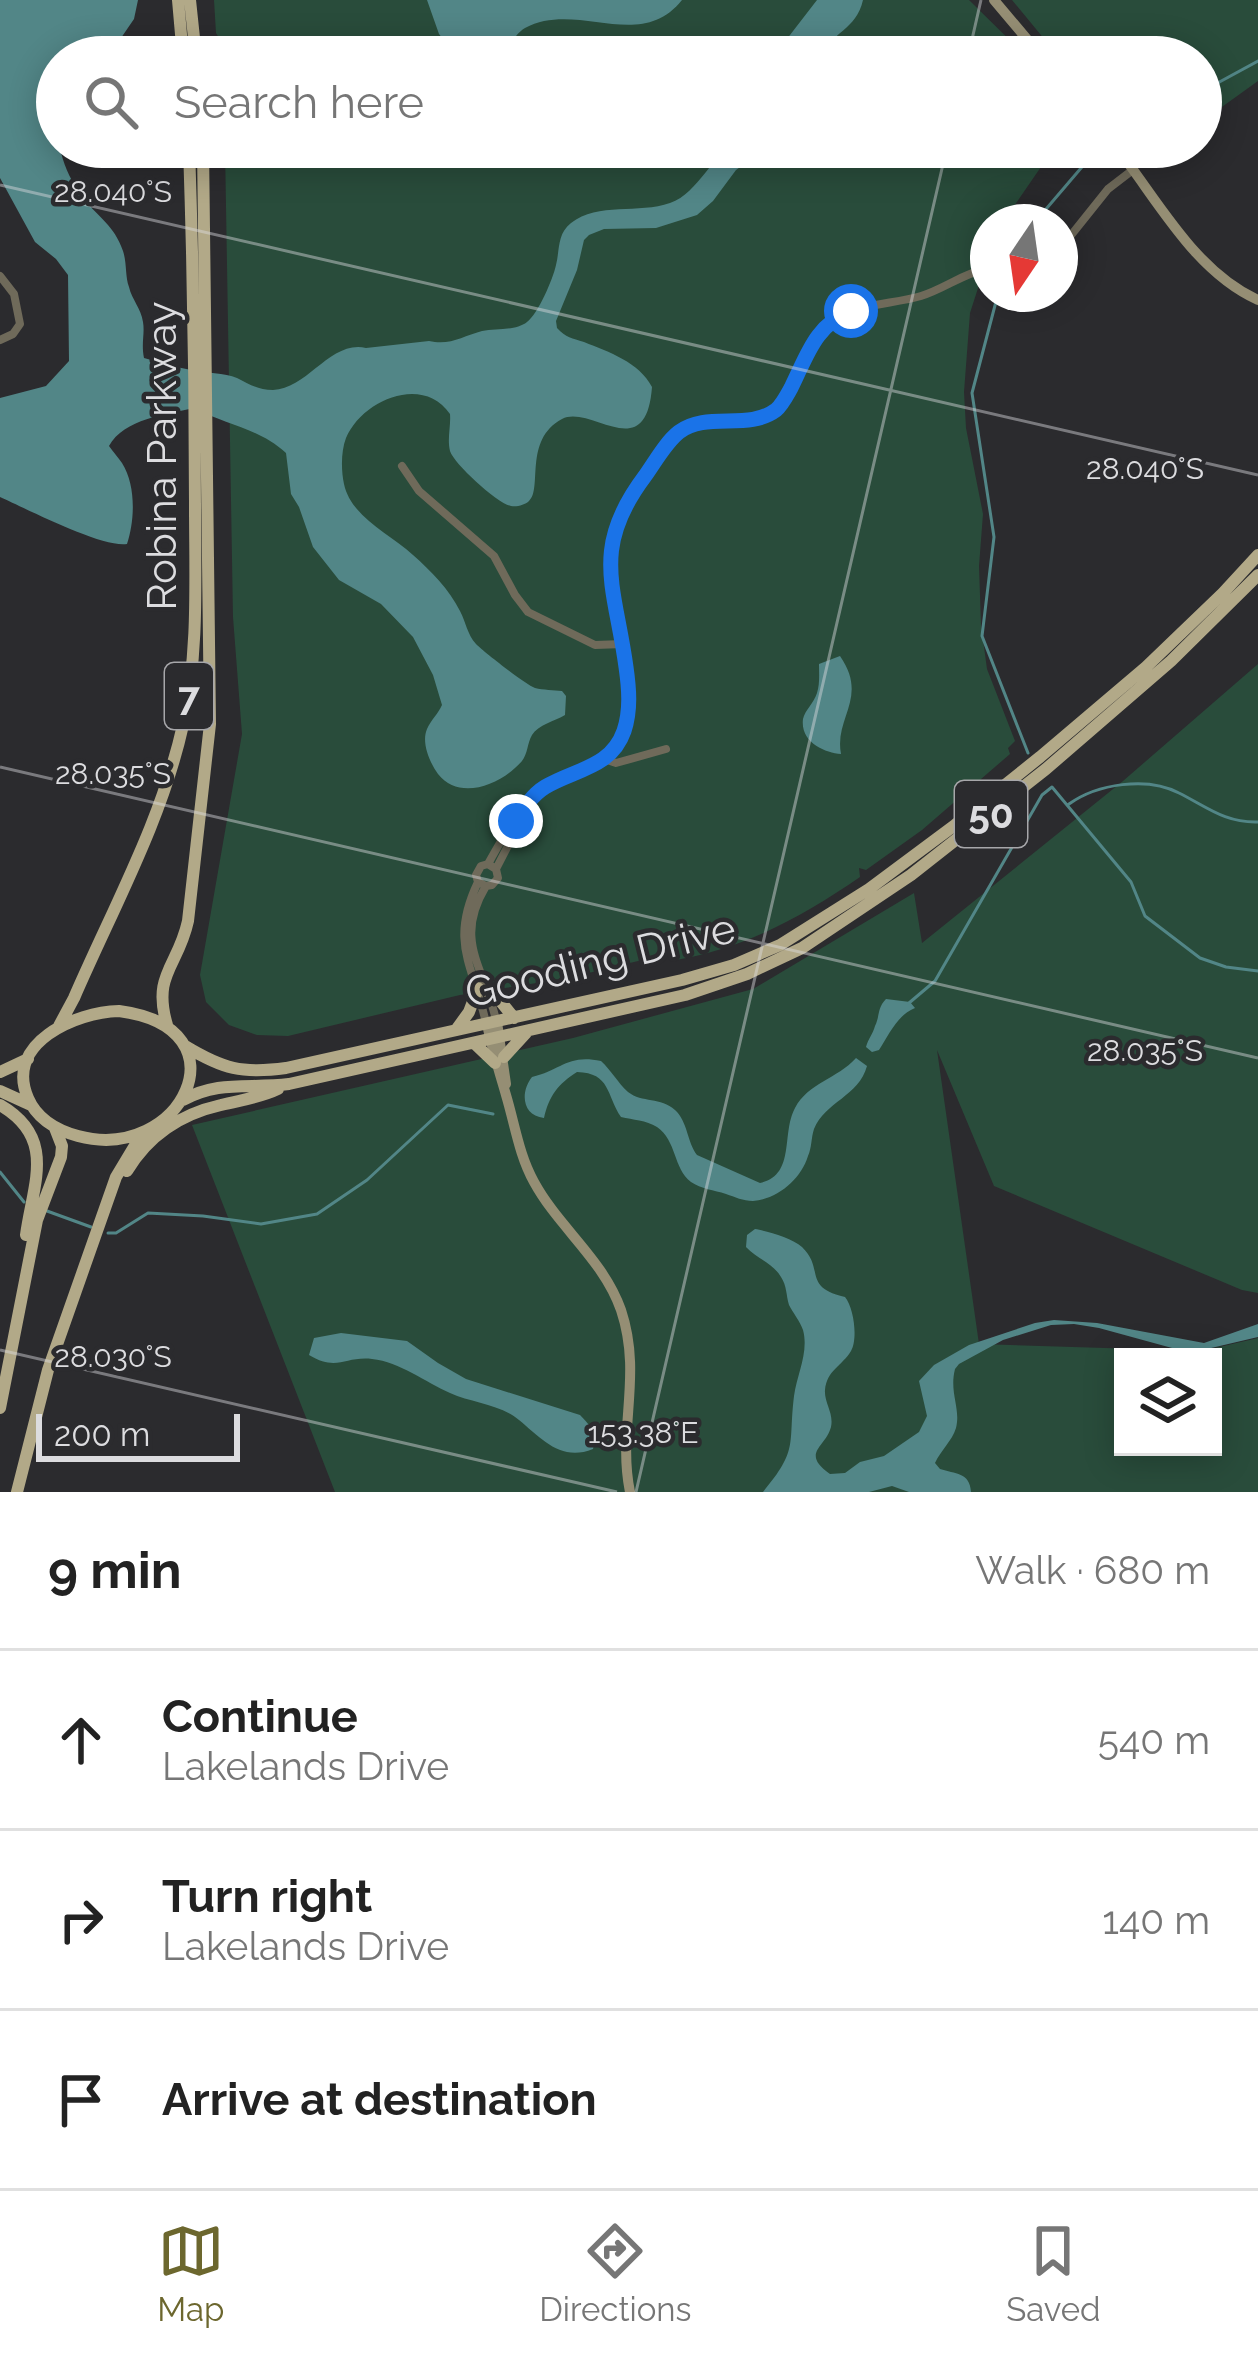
<!DOCTYPE html>
<meta charset="utf-8">
<style>
:root{--surface:#fff;--page:#f6f6f6;--text:#222;--muted:#767676;--line:#e0e0e0;--accent:#6c672e}
body{margin:0;font-family:Raleway,sans-serif;background:var(--page);color:var(--text)}
.controls{position:absolute;right:36px;bottom:36px;display:grid;overflow:hidden;border-radius:0px;box-shadow:0 6px 30px #0003}
.controls button{width:108px;height:108px;display:grid;place-items:center;padding:0;border:0;border-bottom:3px solid var(--line);background:var(--surface);color:var(--text);font:60px sans-serif}
.compass{position:absolute;left:970px;top:204px;width:108px;height:108px;border-radius:50%;background:var(--surface);box-shadow:0 6px 30px #0003;rotate:193deg}
.scale{position:absolute;left:36px;bottom:30px;width:204px;box-sizing:border-box;padding-left:12px;border:6px solid #dcdcdf;border-top:0;font-size:33px;line-height:42px;white-space:nowrap;color:#dcdcdf;-webkit-text-stroke:9px #2b2b2e;paint-order:stroke}
.stop{position:absolute;width:36px;height:36px;margin:-27px;border:9px solid #1a73e8;border-radius:50%;background:#fff}
.stop.end{background:#1a73e8;border-color:#fff;box-shadow:0 3px 12px #0008}
.list{margin:0;padding:0;list-style:none}
h2{display:flex;justify-content:space-between;align-items:center;height:156px;margin:0;padding:0 48px;font-size:51px}
h2 small{font-size:39px;font-weight:400;color:var(--muted)}
.list li{display:grid;grid-template-columns:78px 1fr auto;gap:36px;align-items:center;box-sizing:border-box;height:180px;padding:0 48px;border-top:3px solid var(--line)}
.list b{display:block;font-size:45px;white-space:nowrap}
.list p{margin:0;font-size:39px;white-space:nowrap;color:var(--muted)}
.list em{font-size:39px;font-style:normal;color:var(--muted)}
.icon{flex:none;width:66px;height:66px;fill:none;stroke:currentColor;stroke-width:2;stroke-linecap:round;stroke-linejoin:round}
.map{position:relative;flex:none;width:1258px;height:1492px;overflow:hidden}
.search{position:absolute;background:var(--surface);box-shadow:0 6px 30px #0003;left:36px;right:36px;top:36px;height:132px;display:flex;align-items:center;gap:30px;box-sizing:border-box;padding:0 42px;border-radius:66px;color:var(--muted);font-size:45px}
.sheet{height:696px;background:var(--surface)}
nav{display:flex;justify-content:space-around;align-items:center;box-sizing:border-box;height:168px;border-top:3px solid var(--line);background:var(--surface);font-size:33px;color:var(--muted)}
nav a{display:grid;justify-items:center;gap:6px}
nav .on{color:var(--accent)}
.map>svg:first-child{display:block}
</style>
<div class="map">
<svg width="1258" height="1492" viewBox="0 0 1258 1492">
<rect width="100%" height="100%" fill="#2b2b2e"/>
<path fill="#294c3b" fill-rule="evenodd" d="M214,0H969L1027,57H218L221,41L216,33Z
M1012,0H1258V81L1201,122V57H1059Z
M225,147H1064L1043,164L1003,222H988V257L970,313L964,392L966,428L983,514L979,566L981,625L987,669L1015,741L1008,748L1010,754L922,830L866,870L859,868L860,877C802,917 745,948 676,960L671,953L568,978L460,995L288,1036L257,1035L229,1025L206,1002L200,975L242,734L233,617Z
M1258,664V1293L1242,1290L994,1186L937,1050L979,1344L1202,1351L1258,1338V1492H335L192,1125L573,1038L753,989L914,893L922,943L1123,781ZM1123,1357H1213V1447H1123Z"/>
<path fill="#528687" d="M0,0H138L134,19L108,57H57C57,112 49,153 84,199C99,218 114,225 123,251C127,263 125,276 129,287C132,300 141,308 143,322C145,334 141,343 144,358C160,362 175,367 191,370C205,373 225,373 237,378C249,384 258,390 273,390C308,389 330,340 366,348L429,341C450,346 463,336 482,331C496,328 516,331 527,322C538,314 553,279 556,265C560,249 557,234 571,223C598,202 639,214 670,203C700,193 710,152 740,147C749,145 759,147 768,147L736,170L713,201L697,215L656,228L604,229L589,235L584,240L577,270L556,321L557,328C566,338 572,338 584,342C609,352 639,362 652,387C646,467 591,404 562,419C523,440 543,489 529,501C525,505 517,507 511,506C498,504 454,464 450,451C447,439 451,426 450,414C423,374 362,400 346,438C341,451 341,470 344,484C351,517 390,534 413,555C431,571 449,589 460,611C466,622 467,634 476,644C484,652 525,684 535,688C543,690 554,690 562,691L566,696L565,715C555,721 538,725 532,735C527,744 528,753 522,761C502,784 460,802 438,774C430,763 421,743 427,729C431,720 438,714 442,705L433,675L413,637L381,604L339,580L313,547L299,507L291,494L286,453C257,427 227,426 195,408C166,414 124,419 109,446C113,452 118,457 122,463C136,485 135,520 127,544C102,548 27,509 0,497V398L46,386L69,361L68,275L56,259L35,242L0,178Z
M427,0H682C640,53 577,0 525,28C515,34 508,48 499,57H457L439,34Z
M817,0H863C856,31 831,31 822,57H773Z
M840,656C869,698 834,717 841,754C825,753 800,742 803,719C805,710 814,703 817,693C820,684 819,673 819,664Z
M886,999L910,1002L915,1008C897,1015 889,1035 879,1050L872,1052L866,1047C868,1039 873,1034 875,1026C880,1016 877,1008 886,999Z
M856,1058L867,1066C859,1096 825,1102 814,1129C811,1138 812,1147 808,1156C801,1179 778,1199 753,1201C743,1201 735,1197 726,1194C714,1190 701,1189 691,1182C673,1168 677,1141 657,1127C646,1120 633,1120 621,1117C606,1095 611,1073 577,1072C558,1084 549,1096 544,1118C522,1116 520,1092 532,1077C562,1070 567,1054 601,1061C611,1070 618,1083 628,1092C642,1103 661,1097 675,1110C688,1122 687,1142 697,1155L760,1183C796,1175 781,1134 795,1108C808,1083 837,1079 856,1058Z
M755,1229C767,1231 792,1238 802,1247C825,1269 802,1287 845,1297C854,1308 858,1339 851,1351C842,1366 827,1370 825,1390C824,1403 834,1413 831,1427C826,1447 800,1453 830,1474L845,1473L860,1462L884,1456L919,1432L927,1416L919,1381L934,1365L969,1345L1035,1323L1054,1320L1097,1323L1204,1343L1258,1324V1337L1207,1349H1188L1172,1348L1099,1328L1074,1324L1051,1325L1003,1340L959,1364L955,1369C949,1393 961,1408 956,1428C952,1441 941,1450 935,1463L940,1469C955,1474 970,1472 971,1492H909L892,1486L869,1492H763C799,1449 788,1445 794,1396C797,1374 809,1352 803,1330C800,1321 793,1313 789,1305C786,1295 787,1286 781,1277C773,1263 757,1259 746,1247L747,1235Z
M341,1333L407,1341L438,1363L466,1379L580,1415C591,1426 597,1434 593,1449C561,1462 542,1439 519,1420C500,1404 472,1403 450,1393C425,1382 400,1362 372,1359C345,1356 337,1372 309,1355L314,1338Z"/>
<g fill="none" stroke-linecap="round" stroke-linejoin="round">
<path stroke="#528687" stroke-width="3" d="M1201,92L1258,61
M1035,222L1099,147
M998,294L972,393L994,537L982,636L1028,753
M1069,804C1097,784 1147,776 1179,793C1207,807 1225,823 1258,822
M909,1003L935,981L1042,795L1052,787L1131,882L1145,916L1200,958L1226,967L1258,971
M0,1172L24,1202
M47,1211L91,1227
M108,1233H116L148,1213L203,1216L261,1224L317,1214L367,1180L448,1105L493,1114"/>
<path stroke="#6f6a5a" stroke-width="8" d="M1060,249L1108,189L1134,169
M0,276L14,294L20,324L13,334L0,340
M402,466L419,491L494,556L515,595L528,612L595,645L623,644
M607,760L616,763L666,749
M488,864C499,844 517,812 533,796C560,769 603,775 622,737C649,681 600,601 612,539C617,510 667,432 695,425C721,418 752,427 775,410C796,395 802,353 820,332C844,303 887,306 921,296C944,289 964,273 988,268
M496,869L513,836L516,823
M478,882C449,943 473,964 486,1023
M486,886L478,882L476,875L481,866L488,864L496,869L498,878L492,885L486,886C453,941 484,966 496,1020"/>
<path stroke="#958e74" stroke-width="10" d="M994,0L1042,57
M1116,147C1158,200 1194,271 1258,300
M497,1022L506,1084
M487,1024C492,1049 499,1071 506,1095C515,1125 519,1155 534,1182C559,1228 603,1259 621,1310C643,1376 617,1429 630,1492"/>
<path stroke="#b2a988" stroke-width="12" d="M178,0L183,57
M190,0L196,57
M490,994L498,998L514,1018
M119,1011C249,1028 181,1164 78,1136C56,1130 37,1119 28,1098C4,1043 76,1012 119,1011Z
M167,1025C152,974 178,967 188,921L210,724L203,147
M59,1026L74,998C113,908 162,820 183,725C199,652 195,579 195,505C195,386 193,266 189,147
M456,1030L469,1012L478,988
M474,1043L495,1063
M185,1046C223,1069 242,1074 286,1068L682,980L734,965L780,945L869,889L955,825L1040,757L1146,667L1223,593L1258,555
M504,1057L526,1033
M0,1072L28,1059
M0,1091L31,1105
M183,1100C219,1080 249,1089 289,1084L685,995L747,974L802,948L911,875L1046,769L1171,661L1258,575
M0,1105C57,1138 33,1183 26,1235
M127,1171C148,1136 181,1114 221,1105C240,1100 260,1098 278,1089
M0,1408L37,1220L61,1157L62,1146L55,1128
M17,1492L48,1370L116,1177L143,1132"/>
</g>
<g fill="none" stroke-linecap="round" stroke-linejoin="round">
<path stroke="#1a73e8" stroke-width="15" d="M516,821C524,808 532,795 545,787C575,769 611,768 624,731C631,710 629,688 626,667C615,586 590,549 645,476C655,462 666,442 679,432C707,411 748,431 776,410C782,405 787,395 791,388C807,356 815,325 851,311"/>
</g>
<path fill="none" stroke="#dcdcdf" stroke-width="3" stroke-opacity="0.45" d="M968,57L981,0M0,185L1258,475M0,767L1258,1058M0,1350L617,1492M636,1492L947,147"/>
<g text-anchor="middle" stroke-width="9" stroke-linejoin="round" paint-order="stroke">
<g fill="#2b2b2e" stroke="#a7a7aa" stroke-width="3">
<rect x="165" y="663" width="48" height="66" rx="9"/>
<rect x="955" y="781" width="72" height="66" rx="9"/>
</g>
<g font-size="39" font-weight="bold" fill="#dcdcdf">
<text x="189" y="710">7</text>
<text x="991" y="828">50</text>
</g>
<g font-size="42" fill="#dcdcdf" stroke="#2b2b2e">
<text transform="translate(161 456) rotate(-90)" y="15">Robina Parkway</text>
<text transform="translate(600 960) rotate(-14)" y="15">Gooding Drive</text>
</g>
</g>
<g font-size="30" text-anchor="middle" fill="#dcdcdf" stroke="#2b2b2e" stroke-width="9" stroke-linejoin="round" paint-order="stroke">
<text x="113" y="202">28.040°S</text>
<text x="1145" y="479">28.040°S</text>
<text x="113" y="784">28.035°S</text>
<text x="1145" y="1061">28.035°S</text>
<text x="113" y="1367">28.030°S</text>
<text x="643" y="1443">153.38°E</text>
</g>
</svg>
<div class="controls">
<button><svg class="icon" aria-label="layers" viewBox="0 0 24 24"><path d="M12 4l9 5-9 5-9-5zM3 14l9 5 9-5"/></svg></button>
</div>
<svg class="compass" viewBox="-18 -18 36 36"><path d="M0-13l5 13h-10z" fill="#e53935"/><path d="M0 13l5-13h-10z" fill="#767676"/></svg>
<div class="scale">200 m</div>
<div class="stop" style="left:851px;top:311px"></div>
<div class="stop end" style="left:516px;top:821px"></div>
<div class="search"><svg class="icon" aria-label="search" viewBox="0 0 24 24"><circle cx="10" cy="10" r="6"/><path d="M15 15l6 6"/></svg>Search here</div>
</div>
<section class="sheet">
<h2>9 min<small>Walk · 680 m</small></h2>
<ul class="list">
<li><svg class="icon" aria-label="ahead" viewBox="0 0 24 24"><path d="M12 20V5M6 11l6-6 6 6"/></svg><div><b>Continue</b><p>Lakelands Drive</p></div><em>540 m</em></li>
<li><svg class="icon" aria-label="right" viewBox="0 0 24 24"><path d="M7 20v-9h11M14 6l5 5-5 5"/></svg><div><b>Turn right</b><p>Lakelands Drive</p></div><em>140 m</em></li>
<li><svg class="icon" aria-label="arrive" viewBox="0 0 24 24"><path d="M6 21V4h12l-3 4 3 4H6"/></svg><div><b>Arrive at destination</b></div></li>
</ul>
</section>
<nav>
<a class="on"><svg class="icon" aria-label="map" viewBox="0 0 24 24"><path d="M3 6l6-2 6 2 6-2v14l-6 2-6-2-6 2zM9 4v14M15 6v14"/></svg>Map</a>
<a><svg class="icon" aria-label="directions" viewBox="0 0 24 24"><path d="M12 3l9 9-9 9-9-9zM9 14v-3h6M13 9l2 2-2 2"/></svg>Directions</a>
<a><svg class="icon" aria-label="saved" viewBox="0 0 24 24"><path d="M7 4h10v16l-5-4-5 4z"/></svg>Saved</a>
</nav>
